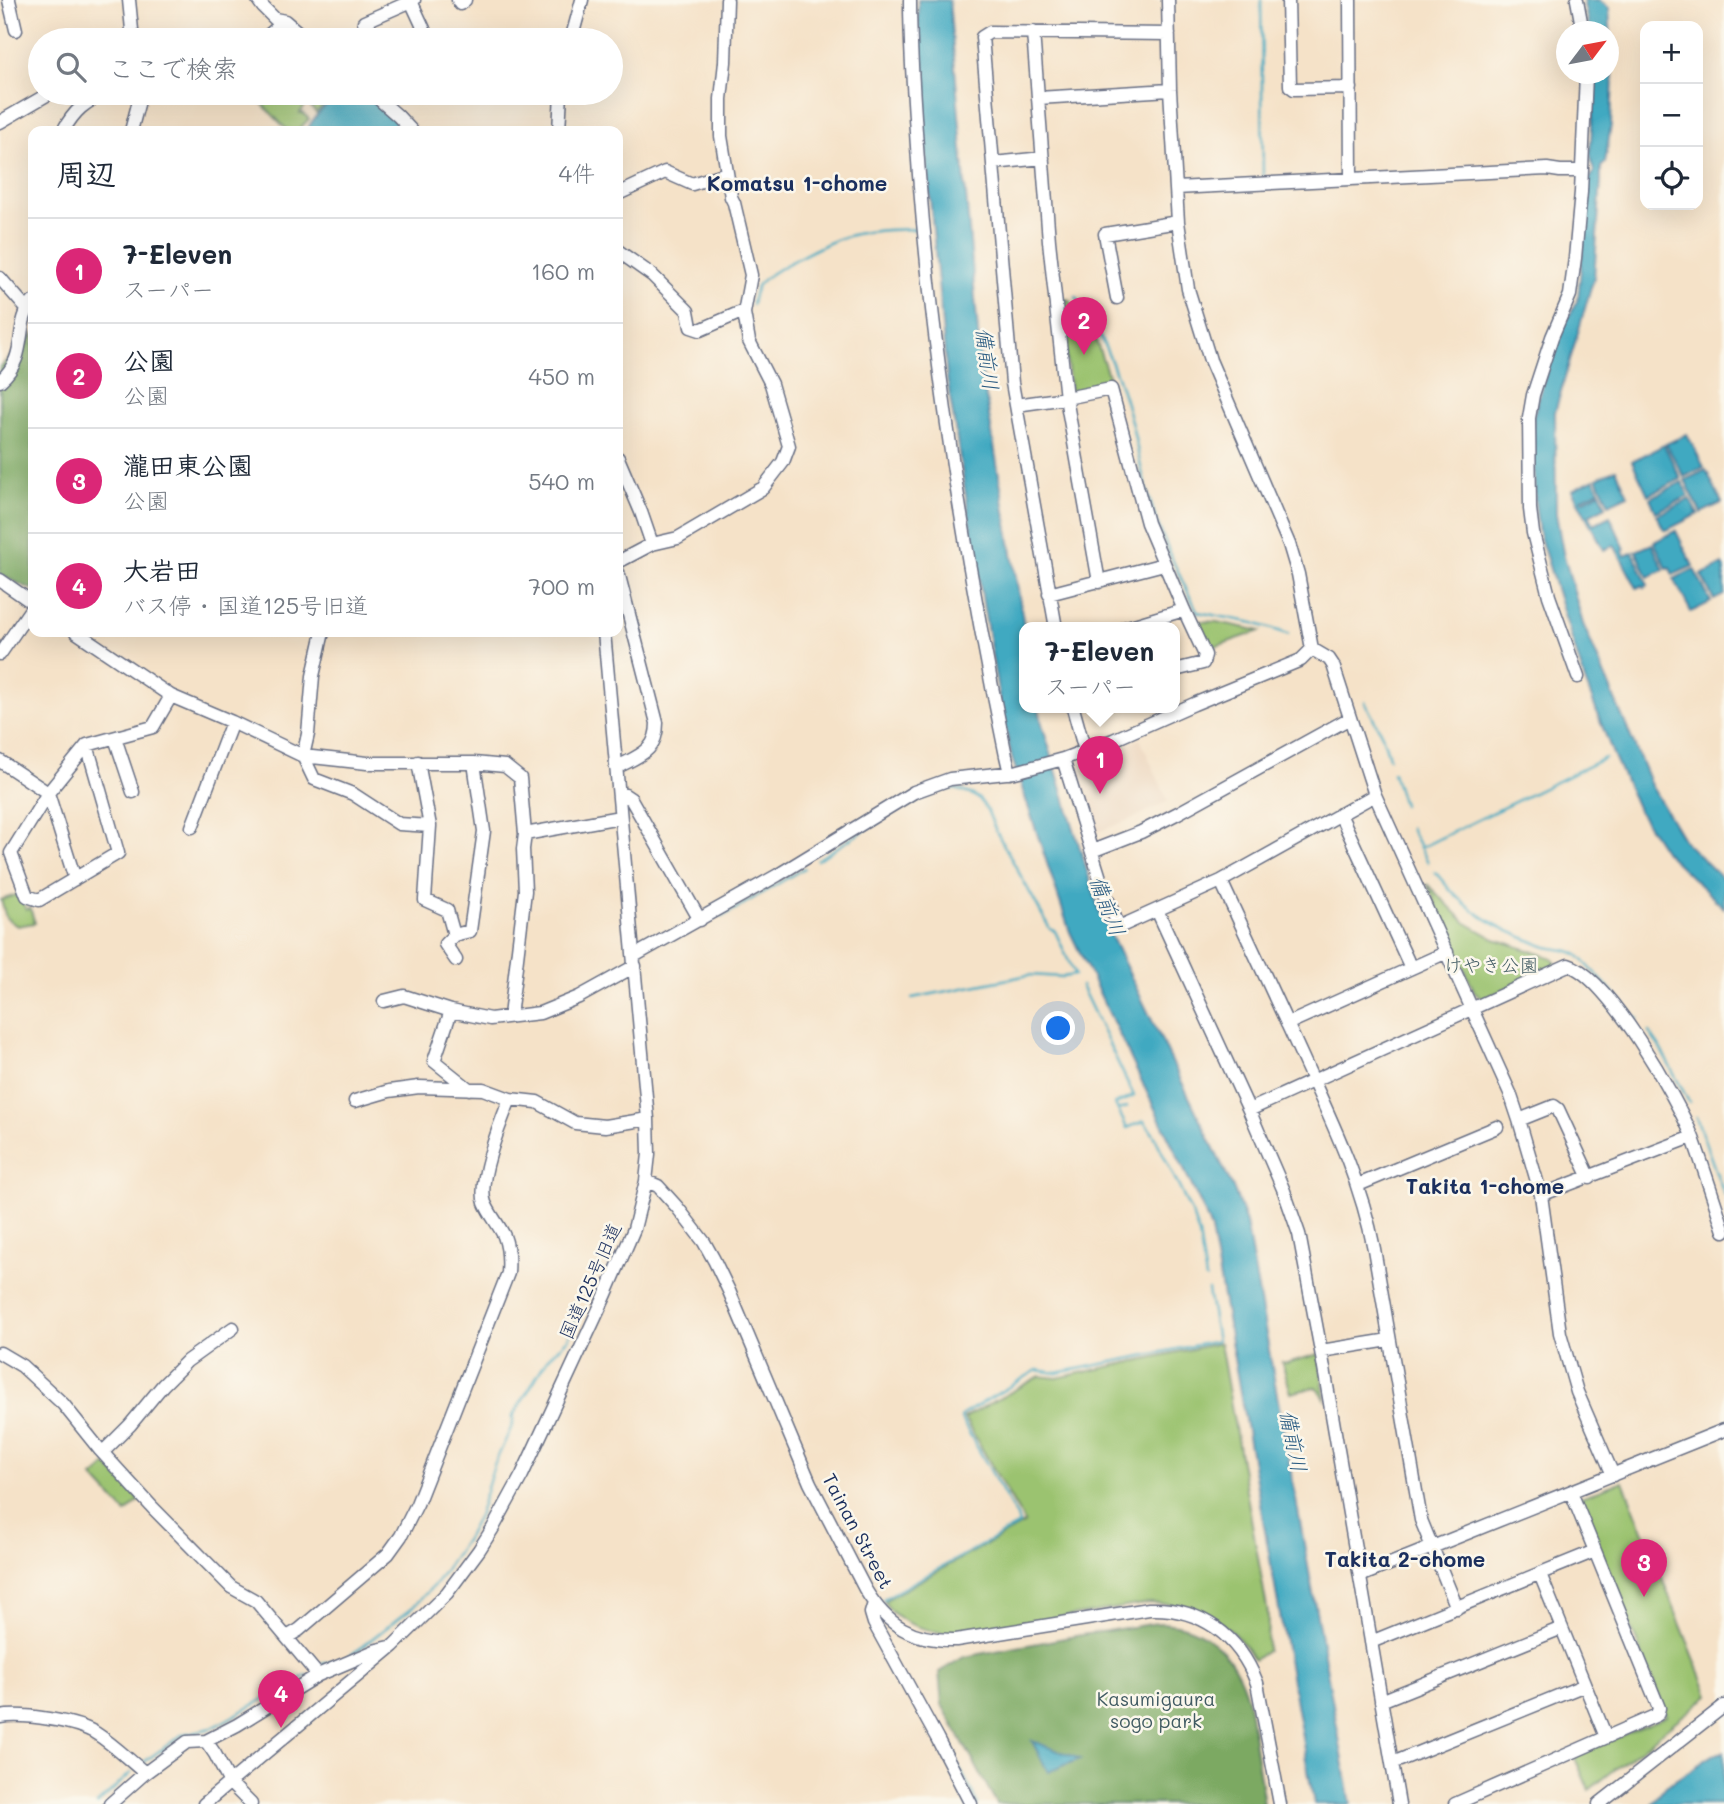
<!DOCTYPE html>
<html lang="ja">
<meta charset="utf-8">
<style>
:root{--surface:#fff;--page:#f2f2f3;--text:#1f2937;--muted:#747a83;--line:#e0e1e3;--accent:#db2777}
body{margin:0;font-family:Mali,"Klee One",sans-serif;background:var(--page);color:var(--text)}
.controls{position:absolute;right:21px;top:21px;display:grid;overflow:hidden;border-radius:14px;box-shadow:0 7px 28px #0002}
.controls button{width:63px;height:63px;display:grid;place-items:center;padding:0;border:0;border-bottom:2px solid var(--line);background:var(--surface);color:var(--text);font:35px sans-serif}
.compass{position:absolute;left:1556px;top:21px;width:63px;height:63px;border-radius:50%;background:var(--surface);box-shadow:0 7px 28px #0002;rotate:58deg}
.you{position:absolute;left:1059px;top:1029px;width:24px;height:24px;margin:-18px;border:5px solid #fff;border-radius:50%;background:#1a73e8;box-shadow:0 0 0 10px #1a73e833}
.badge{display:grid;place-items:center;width:46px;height:46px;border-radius:50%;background:var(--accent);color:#fff;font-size:23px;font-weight:700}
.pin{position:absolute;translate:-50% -58px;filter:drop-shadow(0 2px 4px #0008)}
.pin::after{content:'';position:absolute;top:37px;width:24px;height:21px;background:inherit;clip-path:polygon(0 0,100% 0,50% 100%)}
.popup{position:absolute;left:1019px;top:622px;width:161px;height:91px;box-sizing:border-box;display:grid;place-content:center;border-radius:14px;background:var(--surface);filter:drop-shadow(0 2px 5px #0005);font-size:23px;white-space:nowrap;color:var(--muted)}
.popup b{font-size:26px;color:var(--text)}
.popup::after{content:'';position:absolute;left:50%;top:100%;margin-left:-14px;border:14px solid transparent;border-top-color:var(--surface)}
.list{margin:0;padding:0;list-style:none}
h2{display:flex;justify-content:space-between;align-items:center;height:91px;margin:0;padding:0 28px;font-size:30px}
h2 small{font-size:23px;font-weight:400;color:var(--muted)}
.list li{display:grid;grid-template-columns:46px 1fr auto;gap:21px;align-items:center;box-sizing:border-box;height:105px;padding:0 28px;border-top:2px solid var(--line)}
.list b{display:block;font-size:26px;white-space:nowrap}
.list p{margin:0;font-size:23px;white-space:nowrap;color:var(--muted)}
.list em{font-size:23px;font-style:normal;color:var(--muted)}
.icon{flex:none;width:38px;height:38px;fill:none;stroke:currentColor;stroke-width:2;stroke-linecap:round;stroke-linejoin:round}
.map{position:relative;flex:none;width:1724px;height:1804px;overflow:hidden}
.search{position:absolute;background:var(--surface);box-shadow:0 7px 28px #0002;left:28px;top:28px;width:595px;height:77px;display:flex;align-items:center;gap:18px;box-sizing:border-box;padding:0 24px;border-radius:38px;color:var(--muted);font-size:26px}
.panel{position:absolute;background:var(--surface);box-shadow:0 7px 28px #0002;left:28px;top:126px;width:595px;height:511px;border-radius:14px}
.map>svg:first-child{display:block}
</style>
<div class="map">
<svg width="1724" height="1804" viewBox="0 0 1724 1804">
<rect width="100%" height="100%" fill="#fbf7ec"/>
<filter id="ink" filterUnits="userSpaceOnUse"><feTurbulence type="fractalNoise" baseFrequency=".0143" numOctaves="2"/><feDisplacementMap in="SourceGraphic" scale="14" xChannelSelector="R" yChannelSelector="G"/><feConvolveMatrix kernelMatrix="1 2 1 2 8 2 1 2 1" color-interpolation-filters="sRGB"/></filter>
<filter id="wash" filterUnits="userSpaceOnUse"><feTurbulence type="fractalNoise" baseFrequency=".00686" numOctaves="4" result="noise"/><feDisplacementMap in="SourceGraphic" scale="28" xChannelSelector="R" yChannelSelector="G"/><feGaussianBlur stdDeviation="1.57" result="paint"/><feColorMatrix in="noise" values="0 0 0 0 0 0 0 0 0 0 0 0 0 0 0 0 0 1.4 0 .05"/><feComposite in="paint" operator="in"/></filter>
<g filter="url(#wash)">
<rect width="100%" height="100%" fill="#f5e2c8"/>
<path fill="#ebd3ba" d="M1140,739L1168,801L1134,818L1095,833L1075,768L1077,765Z"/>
<path fill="#9bc370" stroke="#5b7967" stroke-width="2" d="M252,93H323L328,101L316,113L310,106L311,101L308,98L307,103L300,113H303L309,119L297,131H288Z
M1068,299L1091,327L1112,386L1073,392L1070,389L1060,301Z
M1195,621L1218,622L1260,631L1208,649Z
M1427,884L1465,922L1495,939L1553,958L1556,965L1483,999L1475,993Z
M19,894L26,910L30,908L35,923L17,926L6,918L1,900Z
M1220,1343L1268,1614L1267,1651L1254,1660C1248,1652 1244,1643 1237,1637C1215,1613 1182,1604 1150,1603L959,1634C933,1633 899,1626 884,1602L887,1599L1025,1523L964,1418L1040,1376L1057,1378Z
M1319,1354L1325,1399L1316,1387L1291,1393L1282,1362L1287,1363Z
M107,1465L140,1500L126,1513L93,1477Z
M1623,1481L1709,1695L1589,1790L1574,1756L1667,1716L1578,1498Z"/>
<path fill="#7ca962" stroke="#4c6c60" stroke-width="2" d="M33,334V590L0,575V367Z
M1157,1623C1201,1623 1231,1649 1245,1691C1250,1706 1251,1723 1254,1739C1257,1761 1261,1782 1264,1804H997L942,1705L939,1672L964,1657L1081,1635Z"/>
<path fill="#41a9c1" stroke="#2e6c90" stroke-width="2" d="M918,0H949L981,367L1025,632V708H1039L1042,724L1062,790L1100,913L1235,1192L1246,1223L1351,1804H1314L1211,1230L1204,1211L1070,932L1012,758L1002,714L984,609L947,378L920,91Z
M1583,0H1599L1609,8L1613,76L1611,125L1605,163L1601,167V181L1594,277L1555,412L1556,514L1563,552L1583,624L1652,787L1684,841L1724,880V908L1665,852L1639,812L1613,754L1585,681L1539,534L1535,504L1533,417L1555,343L1578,299L1589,180L1594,172L1590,153L1596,74H1608V32L1590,31Z
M349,93H369L408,131H307C311,121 320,110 329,104C336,99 343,99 349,93Z
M1687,434L1704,467L1684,477L1666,444Z
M1664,445L1681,479L1648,495L1632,461Z
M1616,469L1628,495L1609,504L1597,478Z
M1706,470L1722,503L1701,513L1685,480Z
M1594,479L1599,490L1581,499L1583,501L1600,492L1606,506L1589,515L1594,524L1610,516L1625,549L1623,551L1625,556L1633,552L1648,585L1644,588L1643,585L1637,588L1614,545L1604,550L1572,490Z
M1682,482L1689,496L1656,512L1650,498Z
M1690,499L1698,514L1667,530L1663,528L1657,515Z
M1676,531L1693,566L1673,575L1670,568L1667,569L1654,542Z
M1652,544L1664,570L1648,577L1636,551Z
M1722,565L1724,569V595L1714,600L1701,575Z
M1694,569L1711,602L1691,612L1674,579Z
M1032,1741L1080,1759L1048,1772Z
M1724,1752V1804H1652L1666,1786L1715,1754Z"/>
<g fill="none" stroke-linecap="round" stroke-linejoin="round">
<path stroke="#41a9c1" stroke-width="2.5" d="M1261,0L1263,177
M1076,296C1100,330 1118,374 1129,414C1137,441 1140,471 1149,498C1161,537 1179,576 1198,612L1254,623L1288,634
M752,305C753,298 754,291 758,285C769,271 826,243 844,237C866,230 892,230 915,229
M1365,702L1382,735L1389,757
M1393,773L1403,805
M1410,828L1428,862
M1420,848L1605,758
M817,860L892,813L943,789H956L973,795L980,800L988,812L996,831L1050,929L1055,931L1075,975
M1435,872C1461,904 1483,921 1522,937C1530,940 1539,945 1547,947C1559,950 1568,948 1578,955L1638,1019
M722,917L804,868
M1081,986L1134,1096L1115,1104L1127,1128L1144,1121L1154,1135L1192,1214L1199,1235L1206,1279
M912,998L1029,975L1063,977L1074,975
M1649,1032L1659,1046L1689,1102
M1118,1110L1127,1107
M1696,1117L1724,1194
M883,1599L1019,1525L1017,1517L961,1419L962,1415L1037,1370L1057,1373L1217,1341L1208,1290
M351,1655L413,1607L436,1583L466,1539L479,1514L494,1465L513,1424V1416L548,1358L568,1339L579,1310
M318,1665L335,1661
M947,1744L978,1804
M144,1762L183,1734L212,1728L307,1675
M97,1804L131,1773"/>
</g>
</g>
<g filter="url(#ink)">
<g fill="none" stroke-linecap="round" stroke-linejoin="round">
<g stroke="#676e83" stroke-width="15">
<path id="minor" d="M9,0L16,30
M129,0L133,40
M258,0L263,7L275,19L285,21L307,40
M458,0L460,4L465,0
M910,0C910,58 915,116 919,175C934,370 966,564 1006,756L1010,773
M1288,0L1290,86L1294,89L1351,88
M1350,0L1351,179
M1577,0L1583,32
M411,1L429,40
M1033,32L1049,241L1066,398L1099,582
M263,40L285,21
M379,40L364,22L414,0
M571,40L582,0
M372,93L398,116L412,131
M1038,98L1170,90
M0,122L50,93
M63,131C74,111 85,101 107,93
M131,131L141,93
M559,131L561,93
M993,163L1043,158
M1176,188L1547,169L1560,171H1582
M618,194L665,172L692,184L727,173
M618,251L652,275L688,311L691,327L700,330L739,313H744
M0,278L27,309
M1117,298L1105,234L1178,222
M0,381C30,356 13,324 33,302
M1016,405L1066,398L1111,389L1147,523L1184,610L1205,655L1203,663L1175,670
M618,458L641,512L652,544
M618,562L652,544L678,538L763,488L783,462L789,446L771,384L749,341L744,313L751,275L734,203L731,197L721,136V99L725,62L727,0
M0,580L33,603
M1049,594L1164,564
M1056,628L1012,383L982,37L990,32L1169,34
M1124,628L1184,610
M76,632L171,696L232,722L303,756L367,763H474L505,766L520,778L525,834L523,849L525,891L510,1016
M323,632L313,676L308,734L303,756L314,779L353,794L399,824L430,826
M1312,649L1329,659L1333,665L1375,795L1510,1093L1519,1120L1541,1195L1560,1333L1577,1392L1613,1475
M0,654L33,606
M1578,677L1549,596L1533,533L1530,509L1529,418L1533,395L1552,337L1570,295L1575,258L1581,192L1586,74
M1073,708L1085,751
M115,738L133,792
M87,745L118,853L39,900L27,896L11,853L48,793L87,745L153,727L171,696
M1063,759L1104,891L1119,927L1221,881L1375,795
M0,761L48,793L75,879
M418,762L430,826L425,900L447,910L454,935L445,944L456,960
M616,768C639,755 657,752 657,723L618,572
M619,794L625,795L631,799L700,920
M1340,814L1411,968
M192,827L232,722
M525,834L620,817
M1092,851L1141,832L1178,813L1350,718
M1221,881C1249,942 1278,1003 1306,1065C1334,1126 1361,1182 1374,1249L1421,1520L1457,1608
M1157,910L1249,1110L1284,1191L1299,1234L1321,1351L1399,1804
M454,935L470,931L484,831L474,763
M634,956L778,875L914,792L950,779L1015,772L1063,759L1113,740L1194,704L1301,660L1312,649L1298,574L1289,544L1210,360L1188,289L1178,222L1170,90L1168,0
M384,1001L404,996L451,1011L490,1019L540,1013L579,997L635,966
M451,1011L434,1061L469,1089
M1287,1024L1447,952
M355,1101L389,1091L419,1087L483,1089L510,1099L537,1102L575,1123L605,1126L648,1119
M1249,1110L1568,965C1608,976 1677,1099 1693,1138C1704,1169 1714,1200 1724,1231
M1519,1120L1554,1106L1558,1109L1590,1178
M646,1181L658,1186L677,1207L704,1242L714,1260L729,1291L810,1483L865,1589C887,1626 913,1641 956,1640L1149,1609C1201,1607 1239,1636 1257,1683L1280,1804
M1358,1185L1497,1127
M1541,1195L1692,1137
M1321,1351L1389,1340
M0,1353L22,1366L63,1404L100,1450L153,1508L231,1587L256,1601L318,1675
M103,1452L130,1425L163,1385L187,1361L233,1328
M1540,1574L1606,1737
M1360,1576L1724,1430
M874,1603L871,1613L874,1623L937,1738L971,1804
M287,1637L299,1630L388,1554L401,1536L417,1504L508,1273C509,1260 509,1249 504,1236C499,1225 490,1215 485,1203C477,1181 501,1121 510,1099
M1371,1642L1595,1551
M1381,1701L1562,1628
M0,1717C23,1713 78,1721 97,1734C114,1745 129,1760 145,1773
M206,1741L215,1754L230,1783L251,1804
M1393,1762L1400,1760L1585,1685
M110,1804L145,1773L187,1742L206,1741L237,1725L318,1675L377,1650L390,1647
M204,1804L393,1646L447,1593L479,1550L493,1528L522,1475L606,1294L634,1229L646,1181L649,1154L648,1119L604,632
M1455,1804L1657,1715L1659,1708L1571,1492
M1599,1804L1724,1706"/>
</g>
<use href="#minor" stroke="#fff" stroke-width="12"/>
</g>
</g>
<g text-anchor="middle" stroke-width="5" stroke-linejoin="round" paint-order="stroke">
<g font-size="19" fill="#415b63" stroke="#fbf7ec">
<text x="1491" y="972">けやき公園</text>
<text x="1156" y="1706">Kasumigaura<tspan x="1156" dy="22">sogo park</tspan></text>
</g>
<g font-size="19" fill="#1b2f5e" stroke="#fbf7ec">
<text transform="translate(590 1281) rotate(-66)" y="7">国道125号旧道</text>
<text transform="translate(858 1531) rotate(62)" y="7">Tainan Street</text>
</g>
<g font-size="21" font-weight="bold" fill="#1b2f5e" stroke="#fbf7ec">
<text x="797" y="191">Komatsu 1-chome</text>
<text x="1485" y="1194">Takita 1-chome</text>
<text x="1405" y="1567">Takita 2-chome</text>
</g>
<g font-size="21" font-style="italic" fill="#285a81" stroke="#fbf7ec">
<text transform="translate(987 359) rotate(83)" y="7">備前川</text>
<text transform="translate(1107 906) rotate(69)" y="7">備前川</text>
<text transform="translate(1293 1441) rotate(79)" y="7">備前川</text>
</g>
</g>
</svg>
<div class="controls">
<button>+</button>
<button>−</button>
<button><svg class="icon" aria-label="locate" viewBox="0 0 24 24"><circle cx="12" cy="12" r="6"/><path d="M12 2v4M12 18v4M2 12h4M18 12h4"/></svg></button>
</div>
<svg class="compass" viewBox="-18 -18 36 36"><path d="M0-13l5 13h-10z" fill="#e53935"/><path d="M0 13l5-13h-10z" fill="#747a83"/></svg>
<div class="you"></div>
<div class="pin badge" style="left:1100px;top:794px">1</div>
<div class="popup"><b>7-Eleven</b>スーパー</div>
<div class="pin badge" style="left:1084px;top:355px">2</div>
<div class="pin badge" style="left:1644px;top:1597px">3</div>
<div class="pin badge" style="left:281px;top:1728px">4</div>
<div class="search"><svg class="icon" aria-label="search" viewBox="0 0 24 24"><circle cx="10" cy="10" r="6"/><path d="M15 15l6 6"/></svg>ここで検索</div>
<section class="panel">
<h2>周辺<small>4件</small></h2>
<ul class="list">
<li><span class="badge">1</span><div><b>7-Eleven</b><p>スーパー</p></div><em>160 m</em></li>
<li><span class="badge">2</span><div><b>公園</b><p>公園</p></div><em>450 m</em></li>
<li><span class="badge">3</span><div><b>瀧田東公園</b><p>公園</p></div><em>540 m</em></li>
<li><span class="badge">4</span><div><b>大岩田</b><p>バス停 · 国道125号旧道</p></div><em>700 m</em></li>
</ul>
</section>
</div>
